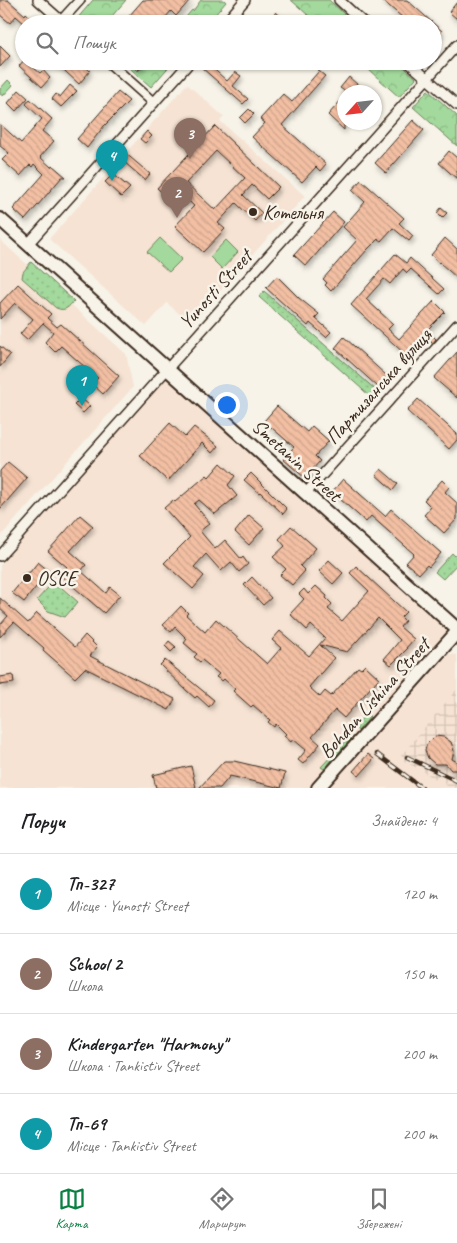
<!DOCTYPE html>
<html lang="uk">
<meta charset="utf-8">
<style>
:root{--surface:#fff;--page:#f6f6f6;--text:#202124;--muted:#757577;--line:#e0e0e0;--accent:#0b8043}
body{margin:0;font-family:Caveat,sans-serif;background:var(--page);color:var(--text)}
.compass{position:absolute;left:337px;top:85px;width:45px;height:45px;border-radius:50%;background:var(--surface);box-shadow:0 1px 4px #0004;rotate:243deg}
.you{position:absolute;left:226px;top:404px;width:18px;height:18px;margin:-12px;border:4px solid #fff;border-radius:50%;background:#1a73e8;box-shadow:0 0 0 8px #1a73e833}
.badge{display:grid;place-items:center;width:32px;height:32px;border-radius:50%;background:var(--accent);color:#fff;font-size:16px;font-weight:700}
.pin{position:absolute;translate:-50% -41px;filter:drop-shadow(0 1px 2px #0008)}
.pin::after{content:'';position:absolute;top:26px;width:18px;height:15px;background:inherit;clip-path:polygon(0 0,100% 0,50% 100%)}
.list{margin:0;padding:0;list-style:none}
h2{display:flex;justify-content:space-between;align-items:center;height:65px;margin:0;padding:0 20px;font-size:21px}
h2 small{font-size:16px;font-weight:400;color:var(--muted)}
.list li{display:grid;grid-template-columns:32px 1fr auto;gap:15px;align-items:center;box-sizing:border-box;height:80px;padding:0 20px;border-top:1px solid var(--line)}
.list b{display:block;font-size:19px;white-space:nowrap}
.list p{margin:0;font-size:16px;white-space:nowrap;color:var(--muted)}
.list em{font-size:16px;font-style:normal;color:var(--muted)}
.icon{flex:none;width:28px;height:28px;fill:none;stroke:currentColor;stroke-width:2;stroke-linecap:round;stroke-linejoin:round}
.map{position:relative;flex:none;width:457px;height:788px;overflow:hidden}
.search{position:absolute;background:var(--surface);box-shadow:0 1px 4px #0004;left:15px;right:15px;top:15px;height:55px;display:flex;align-items:center;gap:12px;box-sizing:border-box;padding:0 18px;border-radius:28px;color:var(--muted);font-size:19px}
.sheet{height:385px;background:var(--surface)}
nav{display:flex;justify-content:space-around;align-items:center;box-sizing:border-box;height:70px;border-top:1px solid var(--line);background:var(--surface);font-size:14px;color:var(--muted)}
nav a{display:grid;justify-items:center;gap:2px}
nav .on{color:var(--accent)}
.map>svg:first-child{display:block}
</style>
<div class="map">
<svg width="457" height="788" viewBox="0 0 457 788">
<defs>
<pattern id="industrial-grid" width="8" height="8" patternUnits="userSpaceOnUse" patternTransform="scale(1.25)"><rect width="8" height="8" fill="#f6e3d3"/><path d="M0 4h8M4 0v8" fill="none" stroke="#d4c3b5"/></pattern>
<pattern id="grass-dots" width="8" height="8" patternUnits="userSpaceOnUse" patternTransform="scale(1.25)"><rect width="8" height="8" fill="#a3d99c"/><path d="M2 2h.1M6 6h.1" fill="none" stroke="#8dba86" stroke-width="1.8" stroke-linecap="round"/></pattern>
<pattern id="park-crowns" width="20" height="18" patternUnits="userSpaceOnUse" patternTransform="scale(1.25)"><rect width="20" height="18" fill="#a3d99c"/><path d="M2 6a3 3 0 1 1 6 0M12 15a3 3 0 1 1 6 0" fill="none" stroke="#8dba86"/></pattern>
<pattern id="building-back-hatch" width="6" height="6" patternUnits="userSpaceOnUse" patternTransform="scale(1.25)"><rect width="6" height="6" fill="#f2bfa3"/><path d="M-1 5l2 2M0 0l6 6M5-1l2 2" fill="none" stroke="#d0a48c"/></pattern>
<filter id="shadow"><feDropShadow dx="2" dy="3.5" stdDeviation="2.5" flood-color="#0004"/></filter>
</defs>
<rect width="100%" height="100%" fill="#f7f3e8"/>
<filter id="ink" filterUnits="userSpaceOnUse"><feTurbulence type="fractalNoise" baseFrequency=".02" numOctaves="2"/><feDisplacementMap in="SourceGraphic" scale="10" xChannelSelector="R" yChannelSelector="G"/><feConvolveMatrix kernelMatrix="1 2 1 2 8 2 1 2 1" color-interpolation-filters="sRGB"/></filter>
<g filter="url(#ink)">
<path fill="#f6e3d3" d="M187,84L224,117L220,121L305,196L191,324L167,303L146,326L49,239Z
M0,240L126,354L133,387L0,537Z
M168,376L452,627L309,788H0V565Z
M448,654L457,655V788H325L384,722Z"/>
<path fill="url(#industrial-grid)" d="M457,689V788H451L399,758Z"/>
<path fill="url(#grass-dots)" stroke="#6f825d" d="M31,262L74,301C68,307 66,312 56,308L22,278L23,272Z
M264,291L377,391L372,398L259,297Z
M452,553L457,558V564L443,579L435,572Z
M54,581L78,602L65,617L48,611L37,600Z
M366,716L370,717L358,731L355,727L363,717Z
M349,737L351,739L324,769L321,767Z"/>
<path fill="url(#park-crowns)" stroke="#6f825d" d="M93,0H126L105,24H80L76,20Z
M201,0H224L226,2L207,24H180L192,10L193,11Z
M291,0H329L355,24H318Z
M122,61H127L138,71L147,61H174L151,87Z
M359,61H397L416,78L399,97Z
M8,80L13,85L3,96L0,94V89Z
M428,90L457,116V146L413,107Z"/>
<path fill="#a3d99c" stroke="#6f825d" d="M160,238L182,259L169,272L147,252Z
M226,240L238,252L222,269L210,257Z"/>
<path fill="url(#building-back-hatch)" stroke="#3b2a1e" fill-rule="evenodd" filter="url(#shadow)" d="M0,0H8L25,15L26,13L38,24H25L16,16L10,23L0,15Z
M143,0H190L176,16L171,11L160,24H122Z
M382,0H407L442,31L433,42V24H410Z
M457,2V19L449,12Z
M276,12L289,24H266Z
M0,46L10,56L0,67Z
M24,60L40,73L43,70L50,78L42,87L19,66Z
M54,61H79L90,71L79,84Z
M130,61H140L144,65L139,70Z
M207,63L227,81L235,72L241,76L233,86L248,99L243,104L202,68Z
M319,71L325,76L282,125L326,164L320,171L316,167L302,182L252,137L265,123L260,119L283,94L292,102Z
M349,77L366,92H346L340,88Z
M70,85L77,91L61,107L52,99L56,94L60,97Z
M19,90L28,98L16,111L8,103Z
M118,92L129,101L104,126L87,148L77,139Z
M344,97V130L328,115Z
M30,99L52,119L42,131L54,141L40,157L51,167L52,165L66,177H62L25,220L13,209L44,174L34,164L32,167L30,165L20,176L2,160L9,153L0,146V124L21,143L42,119L26,104Z
M249,109L254,114L245,123L240,118Z
M413,120L424,130L386,173L375,163Z
M215,126L279,187L267,199L252,185L243,195L262,213L255,221L236,203L218,223L225,229L203,252L175,226L194,206L178,191L170,200L157,188ZM216,151L245,178L215,210L186,183Z
M147,131L152,136L145,143L140,139Z
M449,151L457,158V179L439,163Z
M124,152L150,174L145,180L124,162L125,161L120,156Z
M113,174L130,188L121,197L105,182Z
M361,180L404,218L399,223L413,236L409,241L393,228L381,241L378,239L367,250L331,291L325,285L327,283L323,279L357,240L343,227L365,202L352,190Z
M441,208L447,213L442,218L437,213Z
M333,212L344,222L306,266L294,255Z
M445,238L457,249V278L431,255Z
M395,254L406,263L410,258L444,289L439,294L411,269L407,273L403,269L390,284L384,279L366,299L393,324L388,329L399,339L434,301L445,312L427,330L436,339L433,343L423,334L406,355L351,305Z
M277,276L299,298L319,314L315,318L331,332L326,337L310,323L308,326L266,288Z
M18,284L51,314L47,318L57,327L61,324L119,376L103,394L92,384L98,378L78,361L61,346L55,352L45,342L53,332L43,323L27,340L20,334L33,319L15,303L0,319V303Z
M344,337L387,376L378,387L335,348Z
M0,346L10,355L0,367Z
M457,352V398L434,378Z
M81,398L90,406L83,413L74,405Z
M418,399L457,434V440L449,449L407,411Z
M277,406L307,432L312,426L329,441L315,456L320,461L305,478L283,459L294,447L264,421Z
M170,423L185,437L194,427L218,446L212,453L202,443L168,481L140,456Z
M8,462L27,478L0,509V471Z
M221,463L235,476L228,485L237,496L215,514L199,500L194,504L210,523L200,531L215,549L225,540L241,559L243,557L248,564L239,572L231,562L221,571L206,554L194,567L204,576L193,589L164,563L190,537L164,508L173,500L175,502L207,475L209,477Z
M381,469L398,484L393,490L376,475Z
M251,473L287,509L283,514L260,492L259,493L244,480Z
M343,479L385,516L391,509L441,553L429,567L427,565L419,574L406,563L414,554L371,516L366,522L332,492Z
M442,480L449,487L445,492L457,503V519L444,533L424,515L431,507L424,500Z
M80,515L93,526L70,551L86,565L81,571L106,593L110,587L120,595L104,613L60,575L67,567L48,551Z
M249,515L264,528L249,545L235,532Z
M291,526L316,548L300,566L305,571L292,585L280,575L286,569L273,557L285,546L279,539Z
M329,560L343,573L333,584L319,571Z
M38,562L49,571L24,602L12,593L22,581V574L30,572Z
M356,566L406,612L401,617L405,621L400,627L414,639L406,648L407,649L391,665L384,659L400,640L378,618L347,652L320,645L334,658L309,687L320,697L325,691L331,696L358,667L361,669L365,665L379,678L344,718L335,710L312,737L320,744L303,764L298,760L306,750L293,739L291,742L284,736L286,734L276,724L274,727L268,722L270,720L253,705L251,707L233,691L235,689L224,679L222,681L216,677L219,674L202,660L200,662L194,657L197,654L184,643L187,639L175,627L171,632L163,625L181,606L188,613L186,615L205,632L216,619L267,664L281,648L272,640L280,631L309,656L325,638L311,625L307,630L290,614L304,599L299,594L304,589L308,594L316,586L327,596L326,598L332,604L328,609L342,621L369,591L350,573Z
M252,577L271,598L263,605L244,585Z
M0,598L28,623L37,613L75,647L85,635L97,647L90,656L175,699L169,710L85,668L75,678L43,650L44,648L14,622L0,637V625L8,616L0,609Z
M169,641L176,647L171,652L165,646Z
M165,660L214,700L209,707L197,696L195,698L187,691L160,665Z
M13,675L14,683L0,685V677Z
M435,736L444,737L451,742L454,751L452,759L457,762V770H451L446,764H435L428,758L425,750L427,744Z
M368,754L374,759L359,776L353,771Z
M224,761H234L285,773L281,788L230,776L220,788H199Z
M191,766L196,788H156L153,775Z"/>
<g fill="none" stroke-linecap="round" stroke-linejoin="round">
<g stroke="#3b2a1e" stroke-width="12">
<path id="street" d="M38,0L65,24
M339,0L365,24
M61,21L80,0
M224,24L245,0
M107,61L154,103
M407,61L457,105
M28,244L191,61
M306,493L457,325
M0,556L457,45"/>
</g>
<g stroke="#3b2a1e" stroke-width="16">
<path id="secondary" d="M0,219L457,629
M318,788L457,632"/>
</g>
<use href="#street" stroke="#f7f3e8" stroke-width="9"/>
<use href="#secondary" stroke="#f7f3e8" stroke-width="12"/>
<g stroke="#3b2a1e" stroke-width="4.5">
<path id="rail" d="M377,754L422,788
M407,757L457,781"/>
</g>
<use href="#rail" stroke="#f7f3e8" stroke-width="2.5" stroke-dasharray="8" stroke-linecap="butt"/>
</g>
</g>
<g fill="#3b2a1e" stroke="#f7f3e8" stroke-width="2">
<circle cx="253" cy="212" r="5"/>
<circle cx="27" cy="578" r="5"/>
</g>
<g text-anchor="middle" stroke-width="5" stroke-linejoin="round" paint-order="stroke">
<g font-size="20" fill="#3b2a1e" stroke="#f7f3e8" text-anchor="start">
<text x="263" y="219">Котельня</text>
<text x="37" y="585">OSCE</text>
</g>
<g font-size="20" fill="#3b2a1e" stroke="#f7f3e8">
<text transform="translate(215 289) rotate(-48)" y="7">Yunosti Street</text>
<text transform="translate(378 386) rotate(-48)" y="7">Партизанська вулиця</text>
<text transform="translate(297 460) rotate(42)" y="7">Smetanin Street</text>
<text transform="translate(374 698) rotate(-48)" y="7">Bohdan Lishina Street</text>
</g>
</g>
</svg>
<svg class="compass" viewBox="-18 -18 36 36"><path d="M0-13l5 13h-10z" fill="#e53935"/><path d="M0 13l5-13h-10z" fill="#757577"/></svg>
<div class="you"></div>
<div class="pin badge" style="left:82px;top:406px;background:#0f9aa8">1</div>
<div class="pin badge" style="left:177px;top:218px;background:#8d6e63">2</div>
<div class="pin badge" style="left:190px;top:159px;background:#8d6e63">3</div>
<div class="pin badge" style="left:112px;top:181px;background:#0f9aa8">4</div>
<div class="search"><svg class="icon" aria-label="search" viewBox="0 0 24 24"><circle cx="10" cy="10" r="6"/><path d="M15 15l6 6"/></svg>Пошук</div>
</div>
<section class="sheet">
<h2>Поруч<small>Знайдено: 4</small></h2>
<ul class="list">
<li><span class="badge" style="background:#0f9aa8">1</span><div><b>Тп-327</b><p>Місце · Yunosti Street</p></div><em>120 m</em></li>
<li><span class="badge" style="background:#8d6e63">2</span><div><b>School 2</b><p>Школа</p></div><em>150 m</em></li>
<li><span class="badge" style="background:#8d6e63">3</span><div><b>Kindergarten &quot;Harmony&quot;</b><p>Школа · Tankistiv Street</p></div><em>200 m</em></li>
<li><span class="badge" style="background:#0f9aa8">4</span><div><b>Тп-69</b><p>Місце · Tankistiv Street</p></div><em>200 m</em></li>
</ul>
</section>
<nav>
<a class="on"><svg class="icon" aria-label="map" viewBox="0 0 24 24"><path d="M3 6l6-2 6 2 6-2v14l-6 2-6-2-6 2zM9 4v14M15 6v14"/></svg>Карта</a>
<a><svg class="icon" aria-label="directions" viewBox="0 0 24 24"><path d="M12 3l9 9-9 9-9-9zM9 14v-3h6M13 9l2 2-2 2"/></svg>Маршрут</a>
<a><svg class="icon" aria-label="saved" viewBox="0 0 24 24"><path d="M7 4h10v16l-5-4-5 4z"/></svg>Збережені</a>
</nav>
